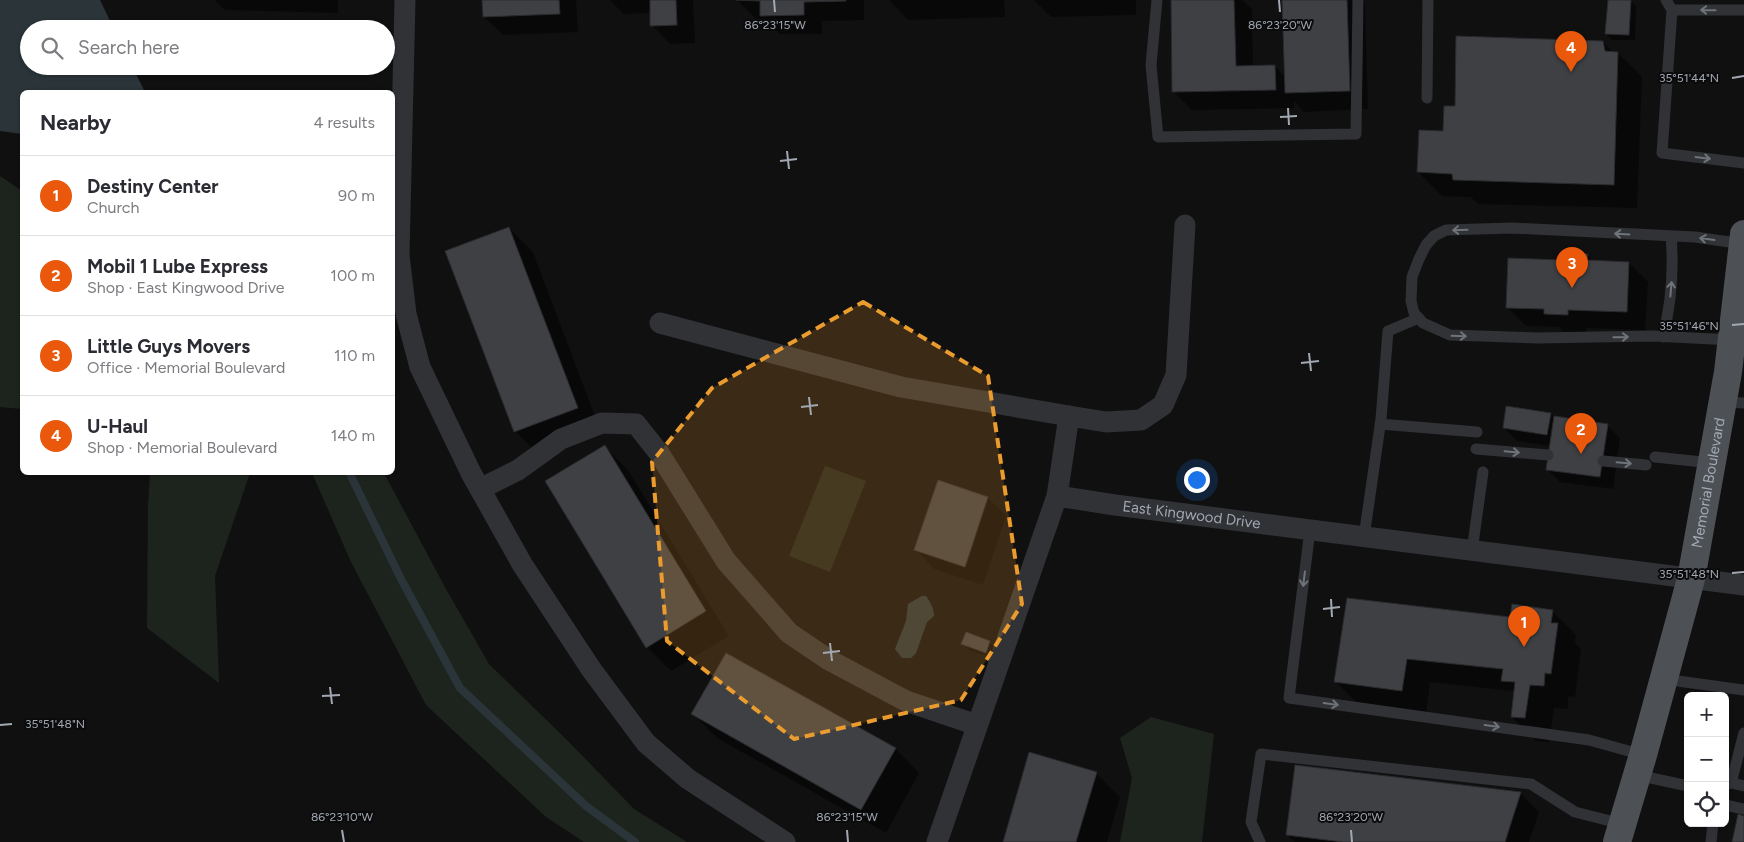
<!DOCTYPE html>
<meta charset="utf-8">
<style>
:root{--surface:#fff;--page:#f2f2f3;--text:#2b2b33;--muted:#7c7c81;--line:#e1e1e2;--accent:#ea580c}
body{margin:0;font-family:Figtree,sans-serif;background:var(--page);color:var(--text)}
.controls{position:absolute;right:15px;bottom:15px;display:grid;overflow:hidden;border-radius:8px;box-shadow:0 1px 4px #0004}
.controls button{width:45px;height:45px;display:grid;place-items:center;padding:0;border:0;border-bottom:1px solid var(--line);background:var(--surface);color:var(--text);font:25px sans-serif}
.you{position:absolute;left:1196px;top:479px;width:18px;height:18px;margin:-12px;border:4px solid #fff;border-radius:50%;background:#1a73e8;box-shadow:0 0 0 8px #1a73e833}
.badge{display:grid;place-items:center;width:32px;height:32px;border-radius:50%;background:var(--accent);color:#fff;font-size:16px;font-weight:700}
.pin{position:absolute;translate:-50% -41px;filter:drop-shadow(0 1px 2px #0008)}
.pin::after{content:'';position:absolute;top:26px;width:18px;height:15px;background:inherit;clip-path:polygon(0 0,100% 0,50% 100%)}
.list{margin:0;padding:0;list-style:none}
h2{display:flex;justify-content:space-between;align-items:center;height:65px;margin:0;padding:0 20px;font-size:21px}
h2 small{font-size:16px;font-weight:400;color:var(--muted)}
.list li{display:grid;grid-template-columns:32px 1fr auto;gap:15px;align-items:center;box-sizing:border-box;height:80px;padding:0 20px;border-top:1px solid var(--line)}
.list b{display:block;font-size:19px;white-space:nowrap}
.list p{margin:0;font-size:16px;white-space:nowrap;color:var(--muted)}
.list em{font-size:16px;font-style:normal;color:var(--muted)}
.icon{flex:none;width:28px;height:28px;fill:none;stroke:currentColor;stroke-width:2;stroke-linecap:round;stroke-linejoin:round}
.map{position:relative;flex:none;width:1744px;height:842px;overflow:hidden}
.search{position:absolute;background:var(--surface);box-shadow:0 1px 4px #0004;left:20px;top:20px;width:375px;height:55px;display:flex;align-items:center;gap:12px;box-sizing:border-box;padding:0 18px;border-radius:28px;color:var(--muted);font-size:19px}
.panel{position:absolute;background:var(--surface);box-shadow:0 1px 4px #0004;left:20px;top:90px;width:375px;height:385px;border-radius:8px}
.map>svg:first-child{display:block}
</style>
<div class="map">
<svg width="1744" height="842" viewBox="0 0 1744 842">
<rect width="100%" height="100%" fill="#101011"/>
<path fill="#1d241d" d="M0,176L22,191V409L0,407Z
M825,466L866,481L830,572L789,556Z
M150,473H250L215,576L219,683L147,628L148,505Z
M312,473H384L446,589L489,664L569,742L634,809L687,842H584L546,817L426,705L351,562Z
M1151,717L1214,734L1202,842H1120L1132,778L1120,738Z"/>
<path fill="#2a3439" d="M0,0H100L114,29H29V66H132L145,92H22V134L0,131Z
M922,596H926C930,602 934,608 934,616L927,622L916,653L911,658H902L895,649L906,621L908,604Z"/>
<path fill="#0007" d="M215,0H338V13L225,10Z
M483,0H576L578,32L503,35L484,17Z
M610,0H693L695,43L670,44L652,25L651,13L624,14Z
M737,0H864V20L822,21V34H780L765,19H756Z
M889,0H1004L1005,17L908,20Z
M1034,0H1136V15L1051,17Z
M1172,0H1243L1252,9L1253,66H1275L1285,77L1283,0H1363L1365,2L1368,109L1304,112L1294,101V108L1192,110L1173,91Z
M1609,0H1630L1636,6L1635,40H1612L1606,34Z
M1603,42L1614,53H1618L1642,77L1637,208L1478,204L1471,197L1442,196L1418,172L1444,132Z
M509,228L533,252L601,432L539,455L515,431Z
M1587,255L1594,262L1629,263L1648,282L1645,330L1586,328V333L1564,332L1559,327L1526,326L1507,307Z
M1507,408L1551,414L1554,417L1607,425L1620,438L1613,489L1560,482L1548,470L1551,446L1517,441L1504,428Z
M605,447L628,470L729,636L671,671L647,647Z
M988,498L1006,516L983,585L934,569L916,550Z
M1552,611L1576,635L1575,643L1581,649L1575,697L1568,696V709L1554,708L1549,742L1536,741L1512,717L1515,693L1513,691L1430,682L1426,714L1360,706L1336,682L1511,618Z
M989,642L995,648L992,658L969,650L963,644Z
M727,655L896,749L919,773L886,833L717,738L693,714Z
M1096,773L1120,797L1107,842H1004Z
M1520,793L1539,812L1529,842H1295L1287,835Z"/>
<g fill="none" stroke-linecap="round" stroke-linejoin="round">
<path stroke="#2a3439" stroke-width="8" d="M349,472L401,579L460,688L586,806L635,842"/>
</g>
<path fill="#3f4044" stroke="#2a2a2d" d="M482,0H559L560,14L483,17Z
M650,0H676L677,25L650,26Z
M736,0H846V1L804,2V15L760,16V1Z
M1171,0H1234L1236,66L1275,65L1276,90L1172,92Z
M1282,0H1347L1350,91L1285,93Z
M1608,0H1631L1629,35L1605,34Z
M1456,36L1603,41L1605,51L1618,52L1614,185L1453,180L1452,174L1417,172L1419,130L1443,131L1444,106H1455Z
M509,227L578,408L514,432L445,251Z
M1561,253L1588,254L1587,260L1629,262L1627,312L1568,310V315L1544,314V309L1506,308L1508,258L1561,260Z
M1506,406L1551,413L1547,435L1503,428Z
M1554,416L1608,424L1600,477L1546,470Z
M605,445L706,611L646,648L545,481Z
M938,480L988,497L965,567L914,550Z
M1347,598L1510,617L1512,604L1553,610L1551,623H1558L1551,674L1545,673L1544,686L1530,685L1525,718L1511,717L1515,682L1501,681L1503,669L1407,659L1402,691L1334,682Z
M966,632L990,641L986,653L961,644Z
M726,653L896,748L861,810L691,714Z
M1029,752L1097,772L1076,842H1003Z
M1295,765L1521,792L1505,842H1343L1286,835Z
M1738,814L1744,816V842H1732Z"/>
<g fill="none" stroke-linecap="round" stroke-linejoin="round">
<path stroke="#313236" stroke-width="11" d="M1157,0L1151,65L1158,137L1356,134L1358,0
M1666,0L1672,10L1662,153L1744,163
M1672,10H1744
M1427,98L1428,0
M1663,337C1671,304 1674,270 1671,236
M1732,340L1653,336L1537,338L1450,335L1423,323L1414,313L1411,301L1412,277L1419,259L1426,245L1434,236L1446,230L1512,228L1695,237L1743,244
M1723,402L1744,403
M1380,424L1477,432
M1476,449L1548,455
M1655,457L1712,463
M1603,461L1646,465
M1310,530L1289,698L1589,740L1643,755
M1364,537L1381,419L1388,331L1419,318
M1472,551L1483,472
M1663,679L1744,690
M1637,775L1688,786
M1731,783L1744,733
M1725,785L1731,783L1744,786
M1725,805L1744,809
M1260,842L1251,822L1261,754L1531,784L1575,812L1622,824
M1711,842L1713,823"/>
<g stroke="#313236" stroke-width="21">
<path d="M405,0L399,255L406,314L420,367L471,473L522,564L591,669L646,743L688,779L785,842"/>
<path d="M660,323L901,387L1069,416"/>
<path d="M480,489L518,470L561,439L602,423L636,424L659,453L726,561L789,633L829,660L906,701L977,725"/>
<path d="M1057,496L1069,416L1106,422L1141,420L1163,405L1176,375L1185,225"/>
<path id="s1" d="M937,842L1057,496L1115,505L1744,585"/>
</g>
<path stroke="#4d5055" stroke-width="28" id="s2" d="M1617,842L1643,755L1691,579L1728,372L1744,234"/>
</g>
<defs><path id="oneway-shaft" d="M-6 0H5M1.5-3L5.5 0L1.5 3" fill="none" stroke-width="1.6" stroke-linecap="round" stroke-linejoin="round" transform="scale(1.25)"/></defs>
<g stroke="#6f737a">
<use href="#oneway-shaft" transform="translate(1708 10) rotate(-179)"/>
<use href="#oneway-shaft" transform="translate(1703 158) rotate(7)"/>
<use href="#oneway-shaft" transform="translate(1460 230) rotate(178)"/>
<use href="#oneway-shaft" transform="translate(1622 234) rotate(-177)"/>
<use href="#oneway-shaft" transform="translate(1707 239) rotate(-172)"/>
<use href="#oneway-shaft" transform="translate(1671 289) rotate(-85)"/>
<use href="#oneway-shaft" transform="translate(1459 336) rotate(2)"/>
<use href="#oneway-shaft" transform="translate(1621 337) rotate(-1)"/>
<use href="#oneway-shaft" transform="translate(1512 452) rotate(5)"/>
<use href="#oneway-shaft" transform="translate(1624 463) rotate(5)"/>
<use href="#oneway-shaft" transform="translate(1304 579) rotate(97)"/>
<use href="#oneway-shaft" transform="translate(1331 704) rotate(8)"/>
<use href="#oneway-shaft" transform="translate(1492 726) rotate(8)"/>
</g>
<path fill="#eb9c2e" fill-opacity="0.2" stroke="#eb9c2e" stroke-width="4" stroke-dasharray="10 6" stroke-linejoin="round" d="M863,302L988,376L1022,604L961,700L794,739L667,641L652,462L712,388Z"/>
<path fill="none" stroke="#a2a8b2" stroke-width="2" d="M774,0L775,12M1279,0L1280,12M1732,78L1744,76M1288,108L1289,125M1280,117L1297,116M787,151L789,169M780,161L797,159M1732,325L1744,324M1309,353L1311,371M1301,363L1319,361M809,397L811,415M801,407L818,405M1732,573L1744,572M1331,599L1332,617M1323,609L1340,607M830,643L832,661M823,653L840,651M330,687L332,704M322,696L340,695M0,725L12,724M342,830L344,842M847,830L848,842M1351,830L1352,842"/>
<g text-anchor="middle" stroke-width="4" stroke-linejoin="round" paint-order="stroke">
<g font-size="15" fill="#a2a8b2" stroke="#0b0b0c">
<text dy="5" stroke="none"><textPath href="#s2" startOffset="371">Memorial Boulevard</textPath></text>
<text dy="5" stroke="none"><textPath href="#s1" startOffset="502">East Kingwood Drive</textPath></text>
</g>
</g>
<g font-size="12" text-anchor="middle" fill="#a2a8b2" stroke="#0b0b0c" stroke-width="4" stroke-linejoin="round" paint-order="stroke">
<text x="775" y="29">86°23'15"W</text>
<text x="1280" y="29">86°23'20"W</text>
<text x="1689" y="82">35°51'44"N</text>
<text x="1689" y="330">35°51'46"N</text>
<text x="1689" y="578">35°51'48"N</text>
<text x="55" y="728">35°51'48"N</text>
<text x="342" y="821">86°23'10"W</text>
<text x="847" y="821">86°23'15"W</text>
<text x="1351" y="821">86°23'20"W</text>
</g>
</svg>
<div class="controls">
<button>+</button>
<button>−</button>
<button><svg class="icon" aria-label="locate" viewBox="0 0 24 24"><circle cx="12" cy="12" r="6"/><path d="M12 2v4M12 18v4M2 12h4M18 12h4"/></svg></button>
</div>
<div class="you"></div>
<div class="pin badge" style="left:1524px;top:647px">1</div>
<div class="pin badge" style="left:1581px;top:454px">2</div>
<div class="pin badge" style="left:1572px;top:288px">3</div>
<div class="pin badge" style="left:1571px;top:72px">4</div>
<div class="search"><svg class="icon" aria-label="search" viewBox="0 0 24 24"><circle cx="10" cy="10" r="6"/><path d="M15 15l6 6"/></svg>Search here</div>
<section class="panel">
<h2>Nearby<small>4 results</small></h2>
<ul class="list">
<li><span class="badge">1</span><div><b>Destiny Center</b><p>Church</p></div><em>90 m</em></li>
<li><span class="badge">2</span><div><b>Mobil 1 Lube Express</b><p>Shop · East Kingwood Drive</p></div><em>100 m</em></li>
<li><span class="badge">3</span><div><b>Little Guys Movers</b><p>Office · Memorial Boulevard</p></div><em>110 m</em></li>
<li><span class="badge">4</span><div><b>U-Haul</b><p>Shop · Memorial Boulevard</p></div><em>140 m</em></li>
</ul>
</section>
</div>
